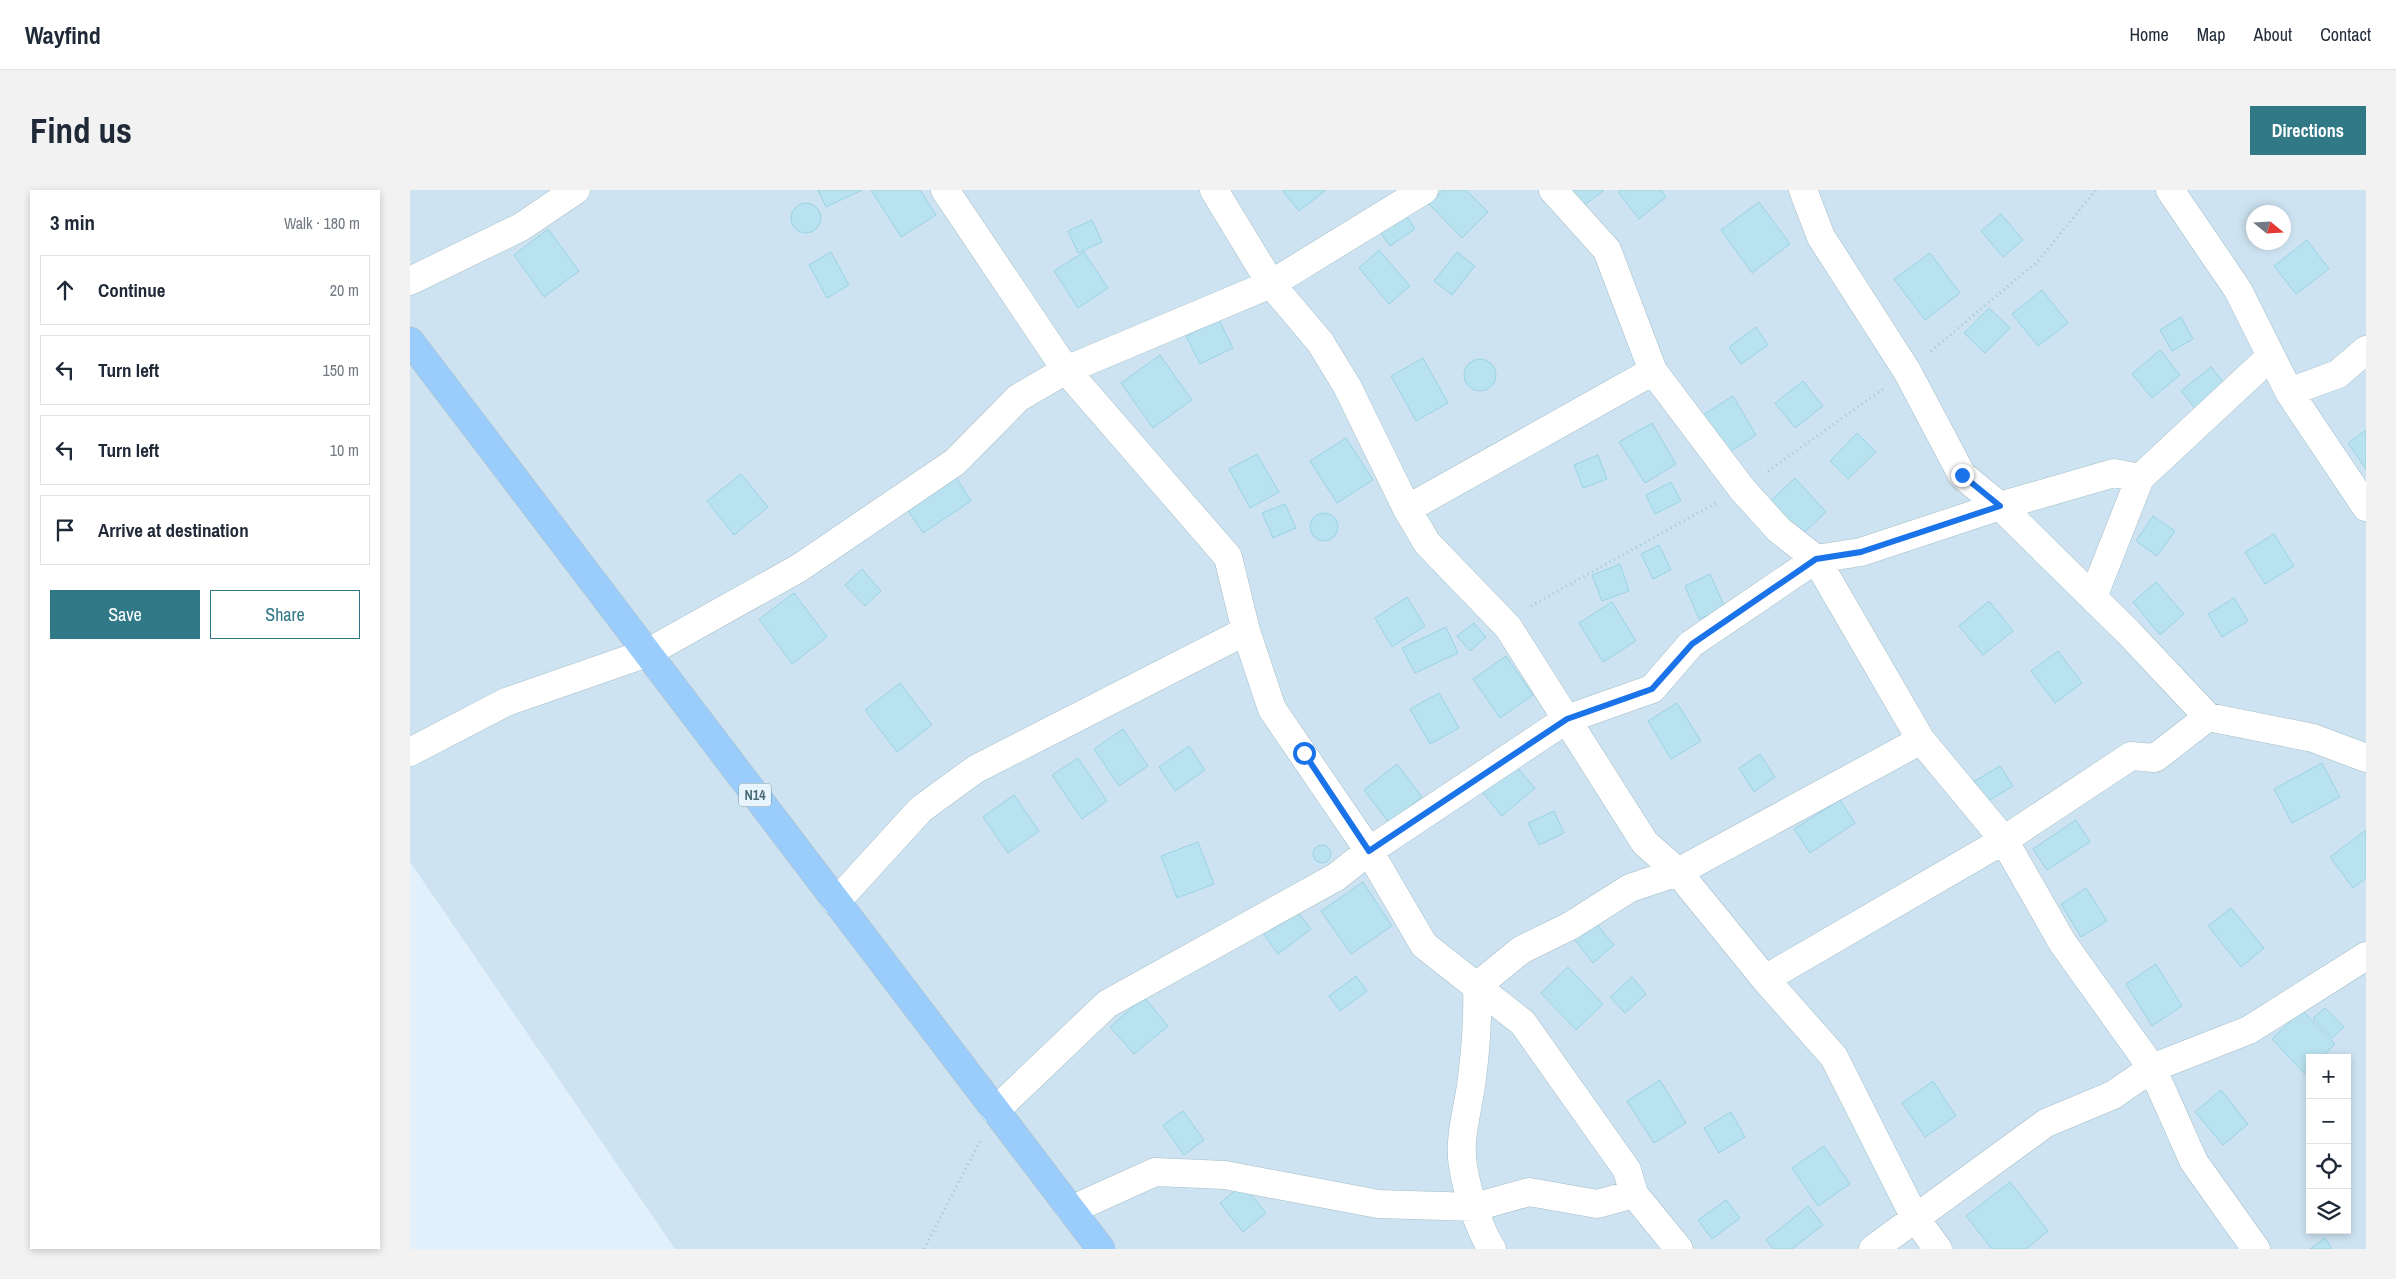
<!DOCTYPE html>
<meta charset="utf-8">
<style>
:root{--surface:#fff;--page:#f2f2f3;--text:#1f2937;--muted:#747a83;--line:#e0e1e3;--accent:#317986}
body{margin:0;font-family:"Archivo Narrow",sans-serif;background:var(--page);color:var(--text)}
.controls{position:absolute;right:15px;bottom:15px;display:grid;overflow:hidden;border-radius:0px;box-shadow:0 2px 8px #0003}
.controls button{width:45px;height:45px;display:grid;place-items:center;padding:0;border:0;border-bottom:1px solid var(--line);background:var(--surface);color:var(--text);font:25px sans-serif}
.compass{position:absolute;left:1836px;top:15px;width:45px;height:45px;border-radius:50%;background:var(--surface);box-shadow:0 2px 8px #0003;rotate:108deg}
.stop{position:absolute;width:15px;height:15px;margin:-11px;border:4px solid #1a73e8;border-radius:50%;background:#fff}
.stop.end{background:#1a73e8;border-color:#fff;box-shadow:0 1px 5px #0008}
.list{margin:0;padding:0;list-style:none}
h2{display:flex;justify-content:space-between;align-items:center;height:65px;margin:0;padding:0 20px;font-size:21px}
h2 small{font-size:16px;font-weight:400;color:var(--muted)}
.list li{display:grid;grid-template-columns:32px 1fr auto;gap:15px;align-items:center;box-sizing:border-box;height:70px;margin:0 10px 10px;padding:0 10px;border:1px solid var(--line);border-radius:0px}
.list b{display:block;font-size:19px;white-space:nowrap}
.list em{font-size:16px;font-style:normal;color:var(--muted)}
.actions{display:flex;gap:10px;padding:15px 20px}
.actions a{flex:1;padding:11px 0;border:1px solid var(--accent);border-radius:0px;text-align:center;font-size:18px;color:var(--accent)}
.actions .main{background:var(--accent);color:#fff}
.icon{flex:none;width:28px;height:28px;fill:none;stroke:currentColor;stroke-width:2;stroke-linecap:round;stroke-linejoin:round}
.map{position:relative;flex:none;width:1956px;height:1059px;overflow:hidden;border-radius:0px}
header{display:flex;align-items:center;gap:30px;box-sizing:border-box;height:70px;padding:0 25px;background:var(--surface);border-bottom:1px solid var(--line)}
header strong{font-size:24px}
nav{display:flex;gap:28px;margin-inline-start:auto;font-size:18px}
.intro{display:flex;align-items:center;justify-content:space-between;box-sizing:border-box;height:120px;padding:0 30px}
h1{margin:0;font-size:35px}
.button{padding:12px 22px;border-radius:0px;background:var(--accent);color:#fff;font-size:18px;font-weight:700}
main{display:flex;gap:30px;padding:0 30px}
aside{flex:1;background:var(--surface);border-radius:0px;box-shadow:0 2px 8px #0003}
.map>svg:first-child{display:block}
</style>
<header>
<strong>Wayfind</strong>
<nav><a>Home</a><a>Map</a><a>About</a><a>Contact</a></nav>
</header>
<div class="intro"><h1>Find us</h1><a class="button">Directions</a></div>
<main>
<aside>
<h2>3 min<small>Walk · 180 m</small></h2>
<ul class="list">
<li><svg class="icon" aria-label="ahead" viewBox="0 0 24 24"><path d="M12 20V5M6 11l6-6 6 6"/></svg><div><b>Continue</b></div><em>20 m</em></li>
<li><svg class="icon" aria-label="left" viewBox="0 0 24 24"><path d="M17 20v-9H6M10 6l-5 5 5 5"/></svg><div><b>Turn left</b></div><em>150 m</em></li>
<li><svg class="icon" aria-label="left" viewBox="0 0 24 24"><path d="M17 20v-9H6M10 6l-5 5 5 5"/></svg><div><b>Turn left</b></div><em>10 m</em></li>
<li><svg class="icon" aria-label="arrive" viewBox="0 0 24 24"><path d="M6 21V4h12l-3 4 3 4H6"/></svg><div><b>Arrive at destination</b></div></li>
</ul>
<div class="actions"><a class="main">Save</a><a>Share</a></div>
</aside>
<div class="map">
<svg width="1956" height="1059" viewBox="0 0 1956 1059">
<rect width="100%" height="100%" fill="#e2f0fc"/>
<path fill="#cee3f1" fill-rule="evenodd" d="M0,0H1956V1059H265L0,672ZM1844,22H1874V52H1844ZM1900,868H1937V1040H1900Z"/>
<path fill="#b8e2ef" stroke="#9ad3e4" d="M408,0H452L416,17Z
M461,0H510L526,25L491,47Z
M872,0H916L889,21Z
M1033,0H1056L1078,22L1052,48L1019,14Z
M1157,0H1194L1171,18Z
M1210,0H1251L1256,7L1229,29L1208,2Z
M1349,12L1380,54L1342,83L1311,40Z
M381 28a15 15 0 1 1 30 0a15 15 0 1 1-30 0Z
M991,17L1005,39L980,56L965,35Z
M1591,24L1613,50L1593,67L1571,41Z
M682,30L692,52L668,63L658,41Z
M138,39L169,81L134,107L104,65Z
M1897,50L1919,79L1886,104L1864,76Z
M969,60L1000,96L979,114L949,78Z
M421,62L439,95L417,108L399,75Z
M674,62L698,98L668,118L644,81Z
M1047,62L1065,76L1042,105L1024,91Z
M1520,63L1550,103L1515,130L1484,89Z
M1632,100L1658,133L1628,156L1602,124Z
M1579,118L1600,138L1575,163L1554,143Z
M1771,127L1783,149L1762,161L1750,140Z
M809,130L823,158L790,174L776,146Z
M1346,137L1358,155L1331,174L1319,157Z
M1750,160L1770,185L1742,208L1722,184Z
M750,165L782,210L743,238L711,193Z
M1013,168L1038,213L1006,231L981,186Z
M1054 185a16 16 0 1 1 32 0a16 16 0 1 1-32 0Z
M1801,177L1818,197L1787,221L1771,201Z
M1393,191L1413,216L1385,238L1365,213Z
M1323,206L1346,245L1315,265L1291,226Z
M1242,233L1266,274L1235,293L1209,252Z
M1956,240V279L1938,253Z
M1447,243L1466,262L1438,289L1420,271Z
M936,248L963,290L927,313L900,271Z
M847,264L869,302L840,318L819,279Z
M1188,265L1197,289L1173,298L1164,275Z
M331,284L358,317L324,345L297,311Z
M544,284L561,311L513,343L495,316Z
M1385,288L1416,322L1387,349L1356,315Z
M1261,292L1271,311L1245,324L1236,305Z
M875,314L886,338L863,348L852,323Z
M900 337a14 14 0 1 1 28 0a14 14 0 1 1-28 0Z
M1743,326L1765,341L1747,366L1726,351Z
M1864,344L1884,376L1855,394L1835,362Z
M1249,355L1261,380L1243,389L1231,364Z
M1210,374L1219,401L1192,411L1182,385Z
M452,379L471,401L455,416L435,395Z
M1300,384L1315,418L1289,429L1275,396Z
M1746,392L1774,424L1750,445L1723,412Z
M384,403L417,447L382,474L349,429Z
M997,407L1015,436L982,457L965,428Z
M1824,408L1838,431L1812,447L1798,424Z
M1579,411L1603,441L1573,465L1549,436Z
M1202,412L1226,451L1193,472L1169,433Z
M1064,433L1076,447L1060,461L1047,446Z
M1036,437L1048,463L1005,483L992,458Z
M1648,461L1672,493L1645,513L1621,481Z
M1096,466L1123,505L1090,528L1063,489Z
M490,493L522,535L487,562L455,520Z
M1029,503L1049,538L1020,554L1000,519Z
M1267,513L1291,551L1261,569L1238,531Z
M713,539L738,576L709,596L684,559Z
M779,556L795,580L765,601L749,577Z
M1350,564L1365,587L1344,602L1329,578Z
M668,568L697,611L672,629L642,585Z
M1912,573L1930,607L1882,633L1864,599Z
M987,574L1012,607L979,633L954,600Z
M1104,574L1125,598L1092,626L1072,602Z
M1590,576L1603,596L1575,613L1563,592Z
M604,605L629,641L598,663L573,627Z
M1430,610L1445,633L1400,663L1384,639Z
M1144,621L1154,643L1129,655L1118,633Z
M1666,630L1680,652L1637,680L1623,659Z
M1956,640V688L1943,698L1920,667Z
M788,652L804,694L767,708L751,666Z
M903 664a9 9 0 1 1 18 0a9 9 0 1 1-18 0Z
M953,692L982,736L941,764L911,721Z
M1676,698L1697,731L1671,747L1651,714Z
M883,716L901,739L868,764L851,740Z
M1821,718L1854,758L1831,777L1798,736Z
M1185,732L1204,755L1183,773L1164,749Z
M1746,774L1772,816L1742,836L1716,794Z
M1158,777L1193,814L1166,840L1131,803Z
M946,786L957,801L930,821L919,806Z
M1222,787L1236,804L1215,823L1200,807Z
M734,807L758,836L724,864L700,837Z
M1915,818L1934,837L1922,848L1903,828Z
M1892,820L1925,854L1911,868H1900V878L1894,883L1862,849Z
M1250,890L1276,933L1244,953L1217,911Z
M1523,891L1546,926L1515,947L1492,913Z
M1811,900L1838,934L1813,955L1785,922Z
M773,921L794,950L774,965L753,935Z
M1321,922L1335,947L1309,963L1294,938Z
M1414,956L1440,994L1408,1016L1382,978Z
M1600,992L1638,1041L1616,1059H1582L1556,1026Z
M833,994L856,1023L833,1042L810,1013Z
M1316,1010L1330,1028L1302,1049L1288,1030Z
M1398,1016L1413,1035L1382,1059H1363L1356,1050Z
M1915,1048L1922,1059H1900Z"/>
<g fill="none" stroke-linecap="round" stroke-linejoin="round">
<g stroke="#a4bec8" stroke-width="29">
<path id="minor" d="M535,0L656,180L818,367L836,441
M804,0L861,94L910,152L937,196L997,319L1017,353L1098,437L1235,653L1268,682L1355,789L1424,867L1505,1028L1528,1059
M1143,0L1197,60L1243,181L1332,299L1369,340L1406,369L1511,550L1594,650L1652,752L1742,878L1784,972L1846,1059
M1760,0L1828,100L1879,202L1956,317
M0,91L111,37L166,0
M1879,202L1928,184L1956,160
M997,319L1243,181
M1683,407L1730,288L1861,166
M1798,527L1903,548L1956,568
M0,562L96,512L237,463L389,378L545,272L608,208L656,180L861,94L1014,0
M426,712L511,619L566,579L836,441L862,519L959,661L1014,755L1113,833L1217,980L1224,1004L1269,1059
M1355,789L1594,650L1721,566L1745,568L1798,527L1719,443L1590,316L1552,285L1497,181L1411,47L1393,0
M585,921L697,814L926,687L959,661L1157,529L1242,499L1281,454L1406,369L1451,362L1590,316L1704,283L1730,288
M661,1020L745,982L815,985L968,1014L1065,1017L1119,1002L1187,1014L1224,1004
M1082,1059C1068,1037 1057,1001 1053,976C1048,947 1059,917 1062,888C1066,857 1068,827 1067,796L1111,760L1160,736L1220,698L1268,682L1511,550
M1463,1059L1636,933L1703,905L1742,878L1839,840L1956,766"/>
</g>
<g stroke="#afbec2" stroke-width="29">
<path id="major" d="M0,151L691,1059"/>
</g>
<path stroke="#9dc9d6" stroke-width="3" stroke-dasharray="1 4" stroke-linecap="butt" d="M1521,161L1628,71L1686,0
M1358,281L1473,199
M1121,416L1306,313
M514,1059L570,951"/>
<use href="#minor" stroke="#fff" stroke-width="28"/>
<use href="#major" stroke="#9acdfb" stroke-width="28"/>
</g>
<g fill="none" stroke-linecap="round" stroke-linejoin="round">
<path stroke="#1a73e8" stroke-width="6" d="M894,563L959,661L1157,529L1242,499L1282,454L1406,369L1451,362L1590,316L1552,285"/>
</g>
<g text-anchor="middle" stroke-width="4" stroke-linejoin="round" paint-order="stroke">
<rect fill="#e8f5ff" stroke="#79949e" stroke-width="1" x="329" y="593.5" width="32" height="23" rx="4"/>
<g font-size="14" font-weight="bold" fill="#496b74">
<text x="345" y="610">N14</text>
</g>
</g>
</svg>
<div class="controls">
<button>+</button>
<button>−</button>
<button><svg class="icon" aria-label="locate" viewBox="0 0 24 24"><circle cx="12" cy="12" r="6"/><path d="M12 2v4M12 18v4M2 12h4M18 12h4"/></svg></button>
<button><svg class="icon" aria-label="layers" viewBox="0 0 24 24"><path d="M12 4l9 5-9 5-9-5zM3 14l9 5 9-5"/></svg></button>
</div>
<svg class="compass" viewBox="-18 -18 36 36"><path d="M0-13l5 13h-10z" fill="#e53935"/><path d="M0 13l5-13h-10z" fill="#747a83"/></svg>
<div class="stop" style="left:894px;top:563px"></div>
<div class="stop end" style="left:1552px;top:285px"></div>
</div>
</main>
